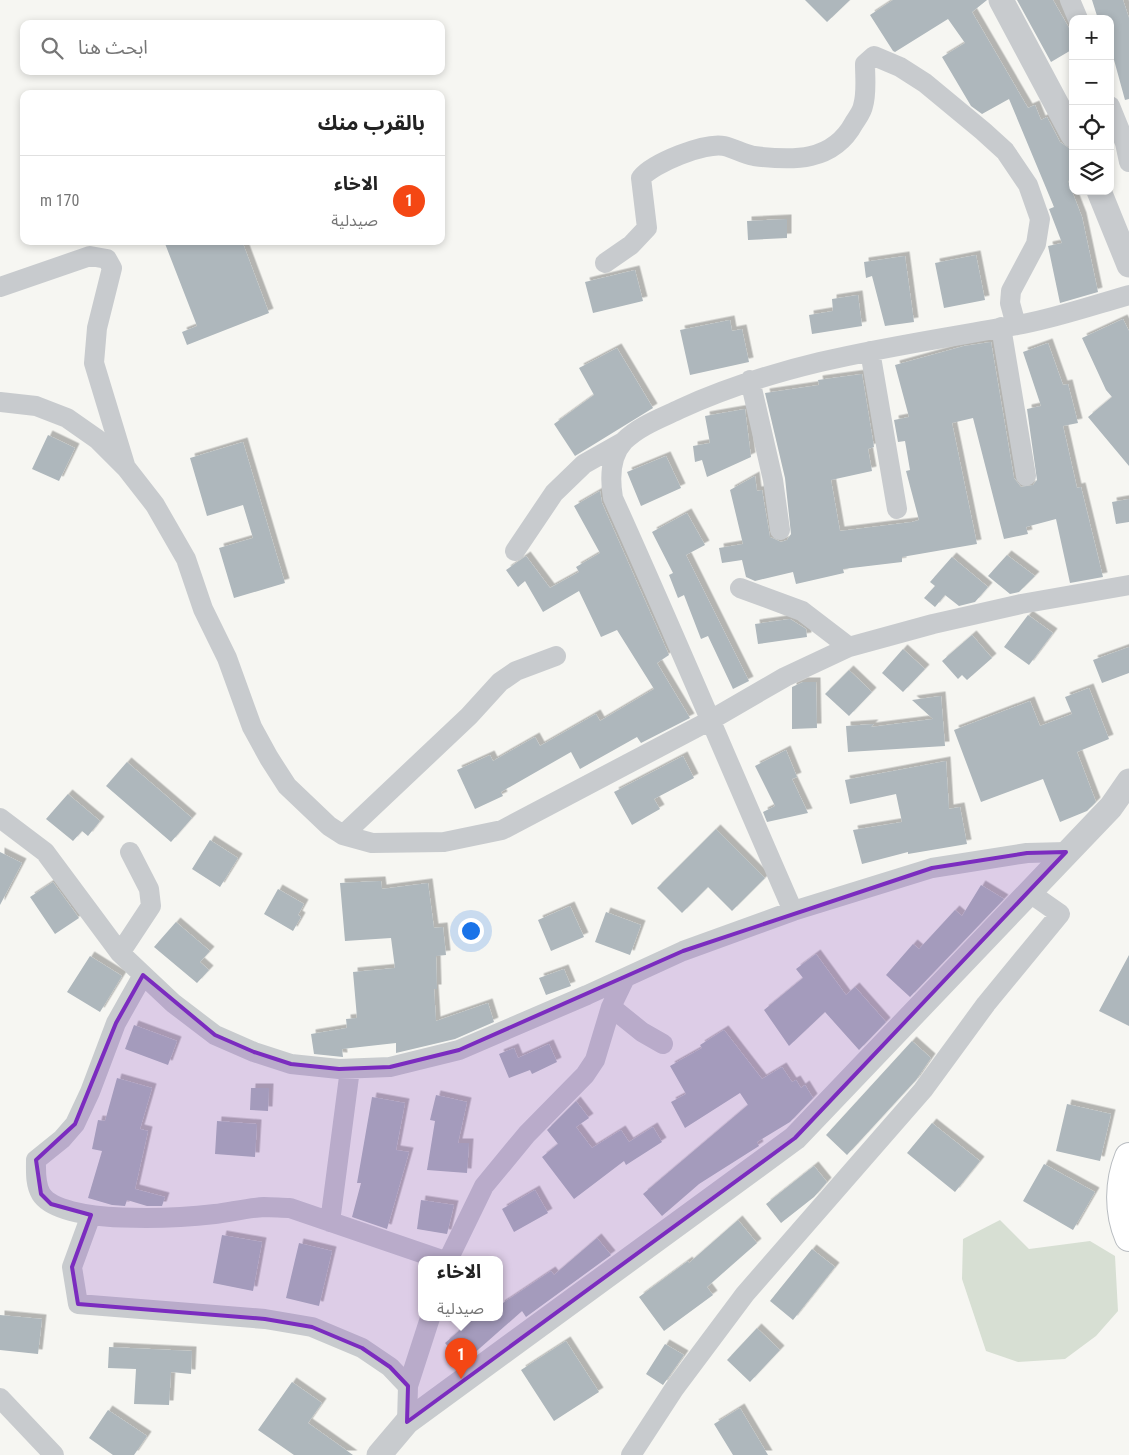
<!DOCTYPE html>
<html lang="ar">
<meta charset="utf-8">
<style>
:root{--surface:#fff;--page:#f2f2f2;--text:#222;--muted:#767676;--line:#e0e0e0;--accent:#f44714}
body{margin:0;font-family:"Roboto Condensed","Noto Sans Arabic",sans-serif;background:var(--page);color:var(--text);direction:rtl}
.controls{position:absolute;right:15px;top:15px;display:grid;overflow:hidden;border-radius:10px;box-shadow:0 2px 8px #0003}
.controls button{width:45px;height:45px;display:grid;place-items:center;padding:0;border:0;border-bottom:1px solid var(--line);background:var(--surface);color:var(--text);font:25px sans-serif}
.you{position:absolute;left:470px;top:930px;width:18px;height:18px;margin:-12px;border:4px solid #fff;border-radius:50%;background:#1a73e8;box-shadow:0 0 0 8px #1a73e833}
.badge{display:grid;place-items:center;width:32px;height:32px;border-radius:50%;background:var(--accent);color:#fff;font-size:16px;font-weight:700}
.pin{position:absolute;translate:-50% -41px;filter:drop-shadow(0 1px 2px #0008)}
.pin::after{content:'';position:absolute;top:26px;width:18px;height:15px;background:inherit;clip-path:polygon(0 0,100% 0,50% 100%)}
.popup{position:absolute;left:418px;top:1256px;width:85px;height:65px;box-sizing:border-box;display:grid;place-content:center;border-radius:10px;background:var(--surface);filter:drop-shadow(0 1px 4px #0005);font-size:16px;white-space:nowrap;color:var(--muted)}
.popup b{font-size:19px;color:var(--text)}
.popup::after{content:'';position:absolute;left:50%;top:100%;margin-left:-10px;border:10px solid transparent;border-top-color:var(--surface)}
.list{margin:0;padding:0;list-style:none}
h2{display:flex;justify-content:space-between;align-items:center;height:65px;margin:0;padding:0 20px;font-size:21px}
h2 small{font-size:16px;font-weight:400;color:var(--muted)}
.list li{display:grid;grid-template-columns:32px 1fr auto;gap:15px;align-items:center;box-sizing:border-box;height:90px;padding:0 20px;border-top:1px solid var(--line)}
.list b{display:block;font-size:19px;white-space:nowrap}
.list p{margin:0;font-size:16px;white-space:nowrap;color:var(--muted)}
.list em{font-size:16px;font-style:normal;color:var(--muted)}
.icon{flex:none;width:28px;height:28px;fill:none;stroke:currentColor;stroke-width:2;stroke-linecap:round;stroke-linejoin:round}
.map{position:relative;flex:none;width:1129px;height:1455px;overflow:hidden;direction:ltr}
.search{position:absolute;background:var(--surface);box-shadow:0 2px 8px #0003;left:20px;top:20px;width:425px;height:55px;display:flex;align-items:center;gap:12px;box-sizing:border-box;padding:0 18px;border-radius:10px;color:var(--muted);font-size:19px}
.panel{position:absolute;background:var(--surface);box-shadow:0 2px 8px #0003;left:20px;top:90px;width:425px;height:155px;border-radius:10px;direction:rtl}
.map>svg:first-child{display:block}
</style>
<div class="map">
<svg width="1129" height="1455" viewBox="0 0 1129 1455">
<defs>
<filter id="shadow"><feDropShadow dx="4.5" dy="-4.5" stdDeviation="0" flood-color="#0004"/></filter>
</defs>
<rect width="100%" height="100%" fill="#f6f6f2"/>
<path fill="#d7dfd3" d="M1000,1220L1029,1249L1090,1241L1115,1256L1118,1311L1096,1336L1065,1359L1018,1362L986,1351L962,1279L963,1239Z"/>
<path fill="#aeb7bc" filter="url(#shadow)" d="M805,0H850L827,22Z
M893,0H987L972,12L1028,108L1035,105L1041,120L1047,117L1060,142L1070,149L1073,154V179L1068,181L1082,217L1098,292L1060,303L1048,246L1062,243L1049,209L1054,207L1009,99L982,114L971,106L942,57L965,43L948,19L895,52L893,51L870,15Z
M1017,0H1053L1073,35V49L1051,62Z
M1092,0H1123L1129,18V99L1125,100L1114,60L1110,61V19H1098Z
M787,219V238L748,240L747,221Z
M164,241H242L269,313L187,345L182,332L197,326Z
M976,255L985,300L944,308L935,263Z
M905,256L914,322L885,326L872,276L866,278L864,262Z
M635,270L643,301L593,313L585,282Z
M858,295L862,326L812,334L809,315L833,311L832,299Z
M1123,319L1129,331V466L1088,417L1112,397L1106,390L1082,338Z
M730,320L732,331L742,329L749,362L690,375L680,330Z
M991,342L1014,478L1021,487L1033,485L1037,480L1027,409L1041,406L1023,352L1048,343L1063,385L1068,384L1078,423L1063,426L1077,488L1081,487L1103,577L1070,583L1056,519L1026,527L1028,534L1004,539L973,418L952,423L977,544L902,557V562L843,569L844,573L796,584L793,572L755,581L746,577L742,560L722,563L719,548L743,544L730,490L755,476L757,491L762,490L770,537L781,542L787,540L791,534L785,478L765,393L819,385L818,380L862,374L874,447L868,449L872,471L831,480L840,531L912,522L919,520L906,471L910,470L905,441L898,442L894,420L909,417L895,365L964,346Z
M617,348L653,408L575,456L554,424L594,395L579,368Z
M745,409L751,457L707,477L702,460L695,462L693,446L710,443L705,416Z
M48,435L75,448L59,481L32,469Z
M243,442L285,583L234,598L219,548L253,538L243,505L207,516L190,458Z
M666,456L681,488L641,506L627,472Z
M600,491L602,503L669,655L657,663L690,718L641,743L637,737L580,769L571,752L501,792L503,796L475,809L457,770L490,755L493,761L535,737L540,746L596,714L600,721L654,689L617,630L601,637L579,591L543,612L525,581L518,587L506,570L526,556L550,588L579,572L576,567L600,553L574,506Z
M1129,499V522L1116,524L1112,502Z
M687,513L705,545L686,555L749,681L733,689L708,636L701,639L684,595L678,598L669,575L673,573L652,532Z
M1007,555L1035,576L1019,592L1010,594L988,576Z
M952,557L988,587L975,602L959,606L945,595L935,607L924,598L935,586L930,582Z
M1028,615L1053,633L1029,665L1004,647Z
M790,619L806,629L807,637L758,644L755,624Z
M972,635L992,658L967,680L962,675L958,679L942,661Z
M1129,647V673L1102,683L1093,660Z
M903,649L925,669L903,692L882,673Z
M849,670L872,692L849,716L825,694Z
M803,682H816L817,728L792,729V687Z
M1089,688L1109,739L1077,752L1096,802L1087,811L1060,822L1043,779L981,802L954,730L1030,701L1040,726L1072,714L1065,697Z
M941,696L945,746L848,752L846,726L874,724L871,727L933,719L912,700Z
M786,750L797,777L792,779L808,813L767,822L763,812L775,806L755,766Z
M683,756L694,778L654,799L660,809L632,825L614,792Z
M946,761L949,809L960,807L967,844L908,854V852L862,864L853,830L902,822L896,794L850,804L845,780Z
M127,762L192,818L171,842L106,786Z
M68,794L100,821L88,836L82,831L73,841L46,819Z
M716,829L765,878L732,911L708,887L682,913L657,888Z
M210,840L238,858L220,887L192,869Z
M0,852L22,863L0,905Z
M381,881L382,889L428,883L434,928L443,927L446,955L436,956L437,989H434L436,1021L488,1003L494,1022L455,1039L396,1053V1043L342,1049L343,1057L314,1054L311,1034L347,1028L346,1019L357,1018L353,972L395,968L391,938L345,941L340,883Z
M53,882L79,918L55,934L30,897Z
M981,885L1004,899L910,997L886,975L913,944L919,949L955,910L962,916Z
M278,889L304,904L298,915L301,917L293,931L264,914Z
M570,906L584,937L551,951L538,920Z
M606,912L641,925L630,955L595,942Z
M176,922L210,951L200,962L209,970L197,983L154,947Z
M816,954L846,995L855,987L886,1022L859,1050L825,1012L789,1046L764,1010L803,978L796,969Z
M1129,955V1026L1099,1011Z
M90,956L122,976L100,1012L67,992Z
M564,969L571,986L546,995L539,978Z
M134,1025L177,1041L168,1065L125,1049Z
M724,1030L762,1079L782,1067L792,1082L796,1080L801,1088L805,1085L813,1098L790,1122L757,1142L759,1146L699,1184L662,1216L643,1194L748,1105L740,1093L685,1128L671,1102L686,1094L670,1066L702,1048L700,1045Z
M912,1041L931,1058L916,1080L847,1155L826,1135Z
M549,1044L557,1062L532,1074L530,1070L509,1078L499,1054L514,1048L518,1058Z
M117,1078L152,1088L140,1129L148,1131L135,1189L165,1197L162,1206H147L127,1200L125,1206L112,1205L88,1198L102,1151L92,1149L98,1120L105,1121Z
M251,1088H269L268,1111L250,1110Z
M436,1095L467,1102L458,1143H469L467,1173L427,1170L435,1121L430,1120Z
M372,1097L405,1103L396,1150L409,1152L387,1229L352,1217L361,1183H357Z
M576,1101L589,1118L576,1127L592,1148L621,1130L629,1142L653,1127L662,1142L626,1165L624,1161L574,1199L542,1157L558,1144L547,1130Z
M1067,1104L1111,1114L1100,1161L1056,1151Z
M217,1121L257,1124L255,1157L215,1154Z
M932,1123L980,1161L955,1192L907,1153Z
M1044,1164L1095,1192L1073,1230L1023,1201Z
M814,1166L827,1182L814,1197L781,1223L766,1204Z
M535,1190L548,1213L514,1232L502,1209Z
M421,1200L454,1205L447,1234L417,1229Z
M738,1220L757,1243L707,1287L713,1295L664,1331L639,1297L688,1261L689,1263Z
M222,1235L262,1242L253,1291L213,1283Z
M597,1238L611,1255L526,1317L522,1311L463,1363L445,1343L474,1318H500V1305L551,1271L554,1275Z
M299,1243L332,1251L319,1306L286,1298Z
M812,1249L835,1267L793,1320L770,1301Z
M0,1315L42,1319L38,1354L0,1350Z
M757,1328L780,1350L750,1382L727,1360Z
M566,1341L599,1392L554,1421L521,1370Z
M665,1344L684,1355L663,1385L646,1374Z
M109,1347L192,1351L191,1374L171,1372L169,1405L134,1404L136,1369L108,1368Z
M292,1382L322,1403L308,1423L353,1455H294L258,1430Z
M740,1408L768,1455H733L714,1424Z
M108,1410L147,1436L134,1455H113L89,1438Z"/>
<g fill="none" stroke-linecap="round" stroke-linejoin="round">
<g stroke="#b8bcc0" stroke-width="30">
<path id="primary" d="M1129,1157C1119,1182 1118,1211 1129,1237"/>
</g>
<path stroke="#c8cbce" stroke-width="20" d="M1070,0L1078,19
M1110,106L1125,143L1129,162
M605,263L631,245L647,228L641,178C653,163 705,142 724,146C734,148 743,154 754,156C793,161 833,162 854,123C857,118 862,112 863,106C867,93 865,77 865,64L874,56L900,67L925,83L983,131L1005,151L1028,185L1040,219L1036,244L1011,291L1010,303L1016,325
M0,287L90,256L107,259L112,268L97,328L94,363L125,465
M1001,327L1026,476
M870,351L897,509
M750,380L773,480L780,530
M0,402L36,406L67,418L97,439L127,469L155,505L186,559L203,609L227,658L252,727L269,758L287,786L329,826L343,835L372,843L444,842L502,830L709,721L785,677L849,647L933,624L1021,604L1129,585
M515,551L554,493L584,464L623,442
M740,588L802,611L849,647
M0,818L45,852L120,953L173,1003L215,1035L254,1052L291,1064L339,1069L390,1067L459,1050L587,995L683,951L793,911L932,868L1027,853L1066,852
M343,835L469,716L500,682L516,671L556,656
M793,911C733,774 675,635 613,498C610,480 610,456 624,441C639,426 661,418 680,409C788,359 907,345 1023,324C1059,317 1094,305 1129,295
M120,953L151,906L149,889L130,852
M143,975L116,1023L90,1092L75,1124L62,1139L36,1160C36,1171 35,1184 41,1194C61,1226 180,1218 215,1214C231,1212 247,1208 264,1207C273,1207 282,1208 290,1208L442,1260
M611,1007L642,1032L663,1044
M91,1215L72,1267L78,1304L265,1319L312,1327L362,1348L390,1367L408,1386
M330,1222L350,1069
M448,1260L484,1186L527,1134L585,1075L595,1060L611,1007L625,978
M0,1398L54,1455
M407,1422L408,1386L430,1318
M631,1455L674,1389L745,1294L923,1090L986,1004L1060,914L1030,893"/>
<path stroke="#c8cbce" stroke-width="25" d="M1001,0L1073,135
M1099,191L1129,265
M379,1455L407,1422L795,1138L1111,807L1129,781"/>
<use href="#primary" stroke="#fff" stroke-width="28"/>
</g>
<path fill="#7b2cbf" fill-opacity="0.2" stroke="#7b2cbf" stroke-width="4" stroke-linejoin="round" d="M1066,852L795,1138L407,1422L408,1386L390,1367L362,1348L312,1327L265,1319L78,1304L72,1267L91,1215L51,1204L41,1194L36,1160L75,1124L116,1023L143,975L215,1035L254,1052L291,1064L339,1069L390,1067L459,1050L683,951L932,868L1027,853Z"/>
</svg>
<div class="controls">
<button>+</button>
<button>−</button>
<button><svg class="icon" aria-label="locate" viewBox="0 0 24 24"><circle cx="12" cy="12" r="6"/><path d="M12 2v4M12 18v4M2 12h4M18 12h4"/></svg></button>
<button><svg class="icon" aria-label="layers" viewBox="0 0 24 24"><path d="M12 4l9 5-9 5-9-5zM3 14l9 5 9-5"/></svg></button>
</div>
<div class="you"></div>
<div class="pin badge" style="left:461px;top:1379px">1</div>
<div class="popup"><b>الاخاء</b>صيدلية</div>
<div class="search"><svg class="icon" aria-label="search" viewBox="0 0 24 24"><circle cx="10" cy="10" r="6"/><path d="M15 15l6 6"/></svg>ابحث هنا</div>
<section class="panel">
<h2>بالقرب منك<small></small></h2>
<ul class="list">
<li><span class="badge">1</span><div><b>الاخاء</b><p>صيدلية</p></div><em>170 m</em></li>
</ul>
</section>
</div>
